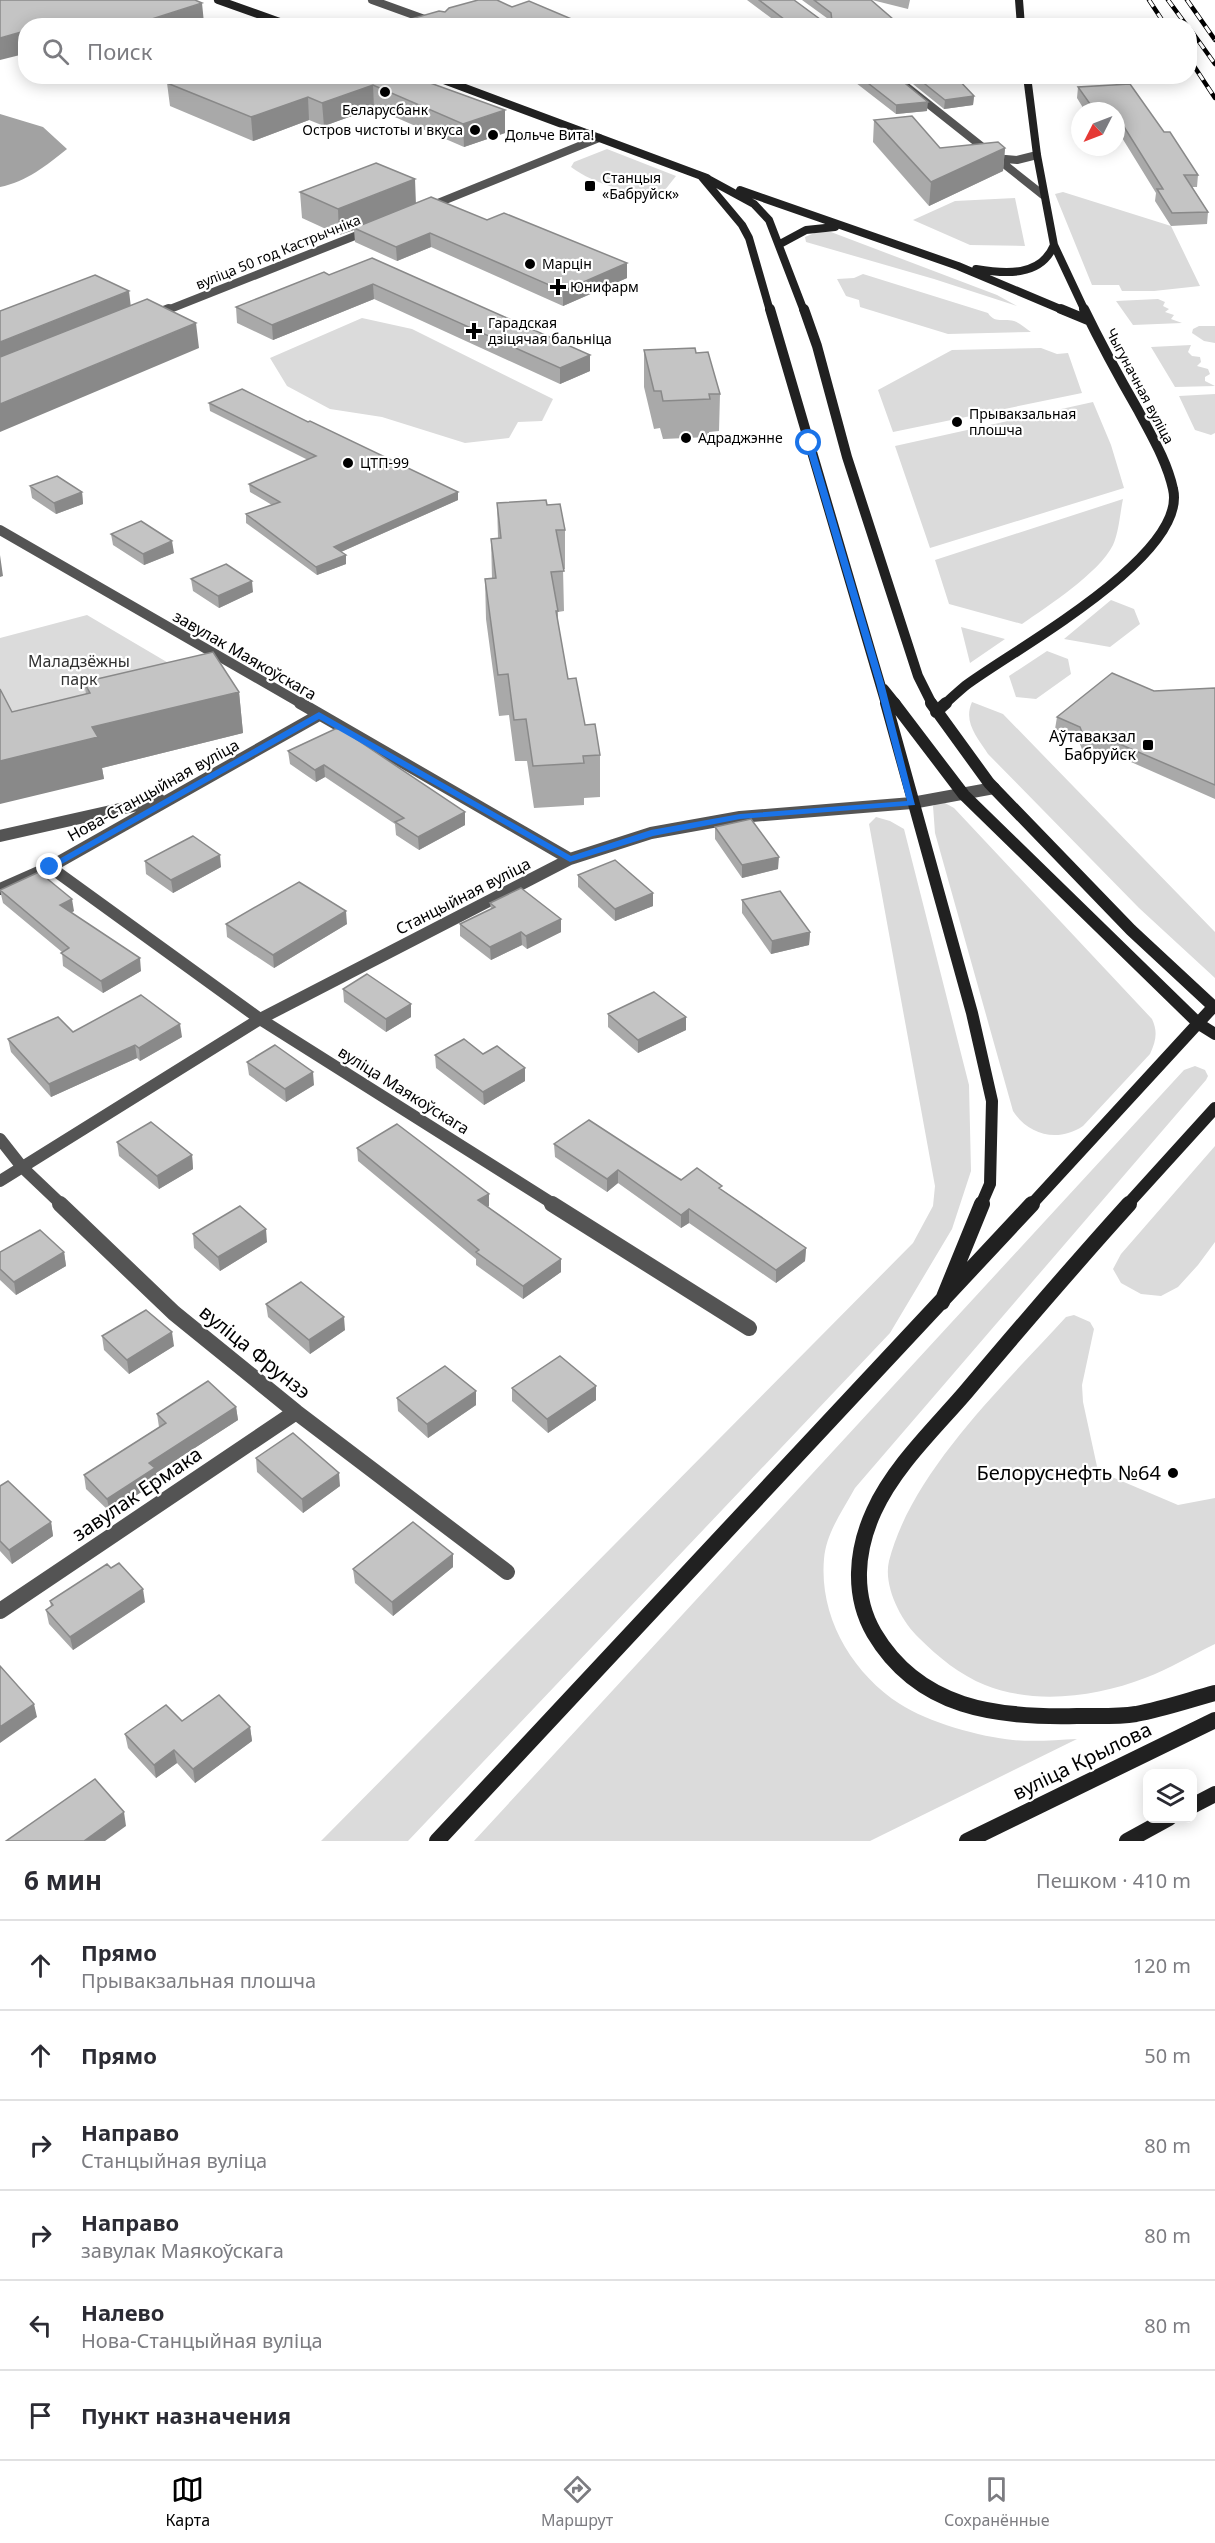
<!DOCTYPE html>
<html lang="ru">
<meta charset="utf-8">
<style>
:root{--surface:#fff;--page:#f7f7f7;--text:#2b2b33;--muted:#7c7c81;--line:#e1e1e2;--accent:#000}
body{margin:0;font-family:"Noto Sans",sans-serif;background:var(--page);color:var(--text)}
.controls{position:absolute;right:18px;bottom:18px;display:grid;overflow:hidden;border-radius:12px;box-shadow:0 3px 15px #0003}
.controls button{width:54px;height:54px;display:grid;place-items:center;padding:0;border:0;border-bottom:2px solid var(--line);background:var(--surface);color:var(--text);font:30px sans-serif}
.compass{position:absolute;left:1071px;top:102px;width:54px;height:54px;border-radius:50%;background:var(--surface);box-shadow:0 3px 15px #0003;rotate:228deg}
.stop{position:absolute;width:18px;height:18px;margin:-14px;border:4px solid #1a73e8;border-radius:50%;background:#fff}
.stop.end{background:#1a73e8;border-color:#fff;box-shadow:0 2px 6px #0008}
.list{margin:0;padding:0;list-style:none}
h2{display:flex;justify-content:space-between;align-items:center;height:78px;margin:0;padding:0 24px;font-size:26px}
h2 small{font-size:20px;font-weight:400;color:var(--muted)}
.list li{display:grid;grid-template-columns:39px 1fr auto;gap:18px;align-items:center;box-sizing:border-box;height:90px;padding:0 24px;border-top:2px solid var(--line)}
.list b{display:block;font-size:22px;white-space:nowrap}
.list p{margin:0;font-size:20px;white-space:nowrap;color:var(--muted)}
.list em{font-size:20px;font-style:normal;color:var(--muted)}
.icon{flex:none;width:33px;height:33px;fill:none;stroke:currentColor;stroke-width:2;stroke-linecap:round;stroke-linejoin:round}
.map{position:relative;flex:none;width:1215px;height:1841px;overflow:hidden}
.search{position:absolute;background:var(--surface);box-shadow:0 3px 15px #0003;left:18px;right:18px;top:18px;height:66px;display:flex;align-items:center;gap:15px;box-sizing:border-box;padding:0 21px;border-radius:24px;color:var(--muted);font-size:22px}
.sheet{height:618px;background:var(--surface)}
nav{display:flex;justify-content:space-around;align-items:center;box-sizing:border-box;height:84px;border-top:2px solid var(--line);background:var(--surface);font-size:16px;color:var(--muted)}
nav a{display:grid;justify-items:center;gap:3px}
nav .on{color:var(--accent)}
.map>svg:first-child{display:block}
</style>
<div class="map">
<svg width="1215" height="1841" viewBox="0 0 1215 1841">
<rect width="100%" height="100%" fill="#fff"/>
<path fill="#dbdbdb" d="M607,149L676,176L661,195C632,194 595,185 571,167L574,162Z
M1063,192L1171,226L1200,286L1154,291H1122L1119,285H1092L1055,194Z
M1015,198L1025,246L970,245L913,220L955,201Z
M817,232H831L997,295L1017,306L934,279L806,242L805,237Z
M863,274L988,313C995,324 1003,318 1014,321C1020,323 1026,329 1031,332L948,334L860,307L859,300L846,296L837,279L854,278Z
M1158,299L1165,302L1163,306L1169,309L1165,312L1174,315L1171,319L1182,323L1133,325L1116,301Z
M362,318L412,329L553,399L542,421L518,422L509,438L465,443L382,417L330,409L287,386L270,358Z
M1199,326H1215V343L1204,341L1192,333L1193,329Z
M1191,345L1188,352L1192,356L1200,357L1201,362L1197,366L1208,369L1210,374L1205,377V381L1215,386L1175,387L1151,347Z
M1041,348L1057,354L1068,353L1082,393L893,432L878,390L952,350Z
M1215,394V433L1211,435L1195,430L1179,396Z
M1093,402L1111,445L1124,488L930,548L895,446Z
M1123,499C1120,513 1119,532 1113,545C1099,573 1048,606 1022,624L949,604L935,560Z
M1111,600L1134,609L1140,624L1110,647L1064,639Z
M87,615L216,691L15,737L0,707V638Z
M961,627L1005,639L970,663Z
M1047,651L1068,659L1071,674L1036,699L1016,697L1009,676Z
M972,702L1003,714L1215,932V978L1139,908L988,754C977,737 963,722 972,702Z
M937,803H945L954,808L1152,1019C1158,1032 1156,1041 1150,1054L1083,1126C1058,1143 1028,1135 1013,1111L935,833L933,806Z
M876,817L890,821L904,829L969,1085L971,1171L952,1229L890,1333L408,1841H321L913,1243L933,1206L935,1186L869,824Z
M1195,1066L1205,1070L1208,1076L1206,1080L855,1488C843,1510 826,1533 824,1559C819,1617 852,1673 900,1704C927,1722 981,1737 1013,1740C1034,1742 1056,1740 1077,1739L870,1841H474L1184,1070Z
M1215,1146V1242L1198,1265L1178,1287L1161,1296L1141,1294L1121,1283L1113,1269L1121,1254Z
M1074,1315L1090,1322L1094,1329L1082,1385L1083,1402L1098,1471L1178,1505L1215,1498V1644C1192,1655 1169,1669 1145,1678C1096,1697 1035,1705 985,1685C960,1675 938,1657 919,1638C901,1621 883,1586 889,1561C912,1471 1005,1384 1066,1317Z"/>
<path fill="#a2a2a2" d="M0,114L43,127L67,149C47,165 26,182 0,187Z"/>
<g fill="none" stroke-linecap="round" stroke-linejoin="round">
<path stroke="#545454" stroke-width="8" d="M372,0L444,26
M893,76L1043,195
M994,158L1017,160L1037,155
M428,207L599,138
M165,311L370,230"/>
<path stroke="#545454" stroke-width="10" d="M154,315L169,309
M0,530L302,704"/>
<path stroke="#545454" stroke-width="12" d="M300,703L570,859
M0,836L160,800
M50,867L260,1019L555,1205
M0,889L50,867L319,715
M0,1139L22,1167L62,1205
M0,1181L260,1019L570,859L651,833L740,817L912,803L994,788"/>
<path stroke="#545454" stroke-width="16" d="M60,1204L174,1313L296,1412L507,1572
M552,1204L749,1328
M0,1611L296,1412"/>
<path stroke="#212121" stroke-width="8" d="M218,0L291,26
M1019,0L1021,26
M433,76L707,178
M1027,76L1037,155L1054,245L1085,311
M701,176L742,225L749,238L770,311
M708,179L754,204L769,220L804,311
M740,190L958,266L1065,311
M780,244L806,230L835,227
M976,269C1005,274 1041,277 1054,245"/>
<path stroke="#212121" stroke-width="10" d="M770,309L886,704
M804,309L817,346L847,457L918,676L932,704
M1061,309L1090,321
M884,689L896,704
M945,704C951,698 958,692 965,686C1011,651 1189,556 1173,489C1167,461 1151,435 1138,410C1119,377 1101,344 1084,309"/>
<path stroke="#212121" stroke-width="12" d="M886,703L972,1013L992,1101L990,1184L981,1205
M894,703L964,795L1199,1024L1215,1034
M931,703L989,783L1131,930L1215,1008
M936,712L946,703
M1031,1205L1213,1007
M1127,1205L1215,1108"/>
<path stroke="#212121" stroke-width="16" d="M1129,1204C1073,1266 1019,1329 965,1393C934,1429 894,1467 874,1511C856,1550 852,1595 874,1633C919,1709 997,1718 1077,1716C1096,1716 1117,1717 1136,1714C1163,1709 1189,1700 1215,1693
M942,1302L982,1204
M1192,1806L1215,1794
M437,1841L1032,1204
M967,1841L1215,1720
M1127,1841L1169,1818"/>
<g stroke="#000" stroke-width="4.5">
<path id="rail" d="M1149,0L1166,26
M1168,0L1187,26
M1187,0L1215,40
M1190,29L1215,64
M1190,60L1215,98"/>
</g>
<use href="#rail" stroke="#fff" stroke-width="3" stroke-dasharray="8" stroke-linecap="butt"/>
</g>
<path fill="#a9a9a9" d="M0,0L204,23L26,26V54H24Z
M747,0H794L824,22L831,21L802,0H871L901,26H782Z
M872,0H910L908,9Z
M512,7L588,26H412L411,19L445,12Z
M411,76L505,133L464,147L374,108L324,126L309,120L253,141L170,106L167,83Z
M605,76H622L620,82Z
M847,76H896L927,111L896,114Z
M903,76H955L974,96L973,105L944,109Z
M1078,87L1164,132L1198,175L1197,187H1192L1208,212L1207,224L1171,226L1155,201L1156,193L1116,128V111H1085L1077,98Z
M874,120L940,148H1005L1003,171L929,206L873,142Z
M300,192L416,203L627,278L563,306L431,247L397,261L355,242L354,230L339,235L302,218Z
M372,258L590,371L560,384L374,299L273,340L237,323L236,307L329,275Z
M644,350L696,353L720,394L719,431L709,432V437L663,439L660,428L654,429L644,387Z
M209,403L308,422L458,500L341,552L346,555V564L317,575L246,523V514L272,505L250,492L249,484L308,460L210,411Z
M30,486L82,492L83,504L56,514L32,498Z
M497,503L547,505L565,530V569H563L564,611L558,612V622L568,679L585,725L600,755V797L584,798V805L534,808L527,761H515L509,715L499,716L486,619L485,579H492L491,539L498,538Z
M111,534L174,553L144,565L113,545Z
M191,579L253,592L219,608L193,591Z
M84,682L239,692L243,733L102,768L104,779L12,712L86,694Z
M1215,688V799L1106,751L1083,752L1078,739L1055,729L1057,717L1154,691Z
M335,729L465,825L419,850L396,835L395,824L325,777L316,782L290,764L288,751Z
M715,827L778,869L742,878L715,839Z
M145,861L221,867L173,893L146,874Z
M578,875L653,893V906L615,921L578,887Z
M0,890L74,911L71,913L141,971L103,993L63,966L62,952L3,903Z
M742,900L810,932L809,945L771,954L742,913Z
M490,903L561,919V932L527,949L522,945L491,960L460,936V924L491,909Z
M226,924H347L274,968L227,937Z
M343,989L411,1004V1017L386,1032L344,1002Z
M608,1014L686,1030L638,1053L608,1027Z
M73,1032L182,1037L140,1061L137,1058L51,1097L11,1052L8,1039Z
M483,1054L525,1081L484,1105L436,1068L435,1055Z
M247,1062L314,1085L286,1102L249,1075Z
M117,1142L192,1155L193,1169L159,1189L119,1156Z
M554,1144L722,1190L806,1248L805,1261L776,1283L689,1223L681,1228L618,1183L607,1192L555,1157Z
M357,1148L489,1206L488,1207L561,1259V1272L523,1299L476,1265V1259L358,1161Z
M193,1234L267,1242L220,1271L194,1248Z
M0,1252H64L66,1266L16,1295L0,1280Z
M266,1304L345,1330L310,1354L268,1317Z
M102,1336L174,1346L129,1374L104,1350Z
M512,1388L596,1400L548,1433L512,1401Z
M397,1398L476,1405L428,1438L398,1411Z
M236,1407L238,1420L156,1473L157,1482L110,1512L86,1489L84,1475L159,1427L157,1414Z
M256,1458L340,1486L303,1513L257,1472Z
M0,1486L51,1522L53,1536L12,1564L0,1551Z
M453,1567L393,1616L355,1583L353,1569Z
M50,1601L145,1602L73,1650L49,1624L46,1610L51,1607Z
M182,1721L250,1727L252,1741L195,1783L177,1763L156,1778L128,1748L125,1734Z"/>
<path fill="#898989" d="M202,3L204,23L198,26H130Z
M511,21V26H498Z
M21,32L24,54L0,60V38Z
M373,85L374,108L324,126L322,103Z
M974,96L973,105L944,109L945,100Z
M308,97L309,120L253,141L251,117Z
M928,102L927,111L896,114V105Z
M505,110V133L464,147L463,124Z
M1005,148L1003,171L929,206L931,182Z
M415,179L416,205L354,228V230L339,235L338,209Z
M430,233L431,247L397,261L396,247Z
M627,263V278L563,306V291Z
M373,284L374,299L273,340L272,325Z
M129,291L132,316L0,369V342Z
M196,323L199,348L0,432V404Z
M590,355V371L560,384V368Z
M82,492L83,504L56,514L54,503Z
M458,492V500L334,555V547Z
M172,541L174,553L144,565L143,554Z
M0,555L3,576L0,577Z
M346,555V564L317,575L316,567Z
M252,581L253,592L219,608L218,596Z
M239,692L243,733L102,768L104,779L0,804V761L92,727Z
M324,765L325,777L316,782L315,770Z
M465,812V825L419,850L418,837Z
M220,855L221,867L173,893L171,880Z
M779,857L778,869L742,878V865Z
M653,893V906L615,921V909Z
M72,899L74,911L62,917L60,905Z
M346,911L347,924L274,968L273,955Z
M561,919V932L527,949L526,936Z
M521,932L522,945L491,960L490,947Z
M810,932L809,945L771,954L772,941Z
M140,958L141,971L103,993L101,981Z
M411,1004V1017L386,1032V1019Z
M686,1017V1030L638,1053V1040Z
M180,1024L182,1037L140,1061L139,1048Z
M135,1045L137,1058L51,1097L49,1084Z
M525,1068V1081L484,1105L483,1092Z
M313,1072L314,1085L286,1102L285,1089Z
M192,1155L193,1169L159,1189L157,1176Z
M618,1170V1183L607,1192V1179Z
M489,1194V1206L479,1213L478,1200Z
M689,1209V1223L681,1228V1215Z
M266,1229L267,1242L220,1271L218,1257Z
M806,1248L805,1261L776,1283V1270Z
M64,1252L66,1266L16,1295L14,1282Z
M561,1259V1272L523,1299V1286Z
M344,1317L345,1330L310,1354L309,1340Z
M172,1332L174,1346L129,1374L127,1360Z
M596,1386V1400L548,1433L547,1419Z
M476,1391V1405L428,1438L427,1424Z
M236,1407L238,1420L156,1473L157,1482L110,1512L107,1499L149,1463Z
M339,1473L340,1486L303,1513L302,1499Z
M51,1522L53,1536L12,1564L9,1550Z
M453,1554V1567L393,1616L392,1602Z
M143,1589L145,1602L73,1650L70,1637Z
M34,1704L37,1717L0,1743V1727Z
M250,1727L252,1741L195,1783L193,1769Z
M174,1750L177,1763L156,1778L154,1765Z
M124,1812L126,1826L105,1841H84Z"/>
<path fill="#c4c4c4" stroke="#898989" stroke-width="1.5" d="M0,0H195L202,3L130,26H26V34L21,32L0,38Z
M478,0H497L512,7L529,1L588,26H524L511,21L498,26H431L411,19L439,11L445,12L449,8Z
M759,0H794L824,22L832,21L831,13L814,0H871L901,26H793Z
M188,76H411L505,110L463,124L373,85L322,103L308,97L251,117L167,83Z
M859,76H896L928,102L896,105Z
M915,76H955L974,96L945,100Z
M1130,84L1164,132H1170L1198,175H1184L1208,212L1172,213L1157,189H1163L1116,114V111H1095L1078,87Z
M912,116L940,148L998,142L1005,148L931,182L874,120Z
M376,163L415,179L338,209L300,192Z
M431,197L487,220L504,213L627,263L563,291L430,233L396,247L354,228Z
M372,258L590,355L560,368L373,284L272,325L236,307L324,272L329,275Z
M95,275L129,291L0,342V311Z
M147,299L196,323L0,404V357Z
M695,348L696,353L708,352L720,394H709L710,399L663,401L661,391H654L644,350Z
M242,389L308,422L310,421L458,492L334,547L346,555L316,567L246,514L280,502L249,484L316,456L209,403Z
M57,476L82,492L54,503L30,486Z
M546,500L547,505L560,504L565,530H556L564,571L551,572L558,611H556L568,679L576,678L585,725L595,724L600,755L583,756L584,763L533,766L526,719L514,720L508,674L498,675L485,579L496,578L491,539L501,538L497,503Z
M141,521L172,541L143,554L111,534Z
M226,564L252,581L218,596L191,579Z
M213,652L239,692L92,727L98,737L0,761V689L12,712L90,693L84,682Z
M1112,673L1154,691L1215,688V785L1108,739L1085,740L1080,727L1057,717Z
M335,729H341L465,812L418,837L395,822L404,818L324,765L315,770L288,751Z
M751,819L779,857L742,865L715,827Z
M193,836L220,855L171,880L145,861Z
M615,860L653,893L615,909L578,875Z
M39,872L72,899L60,905L140,958L101,981L61,953L69,948L0,890Z
M299,882L346,911L273,955L226,924Z
M521,888L561,919L526,936L521,932L490,947L460,924L495,907L490,903Z
M780,891L810,932L772,941L742,900Z
M367,974L411,1004L386,1019L343,989Z
M654,992L686,1017L638,1040L608,1014Z
M141,995L180,1024L139,1048L135,1045L49,1084L8,1039L58,1017L73,1032Z
M464,1039L483,1054L497,1046L525,1068L483,1092L435,1055Z
M275,1045L313,1072L285,1089L247,1062Z
M589,1120L681,1180L697,1168L722,1186L719,1188L806,1248L776,1270L689,1209L681,1215L618,1170L607,1179L554,1144Z
M151,1122L192,1155L157,1176L117,1142Z
M397,1124L489,1194L478,1200L561,1259L523,1286L476,1252L479,1250L357,1148Z
M240,1206L266,1229L218,1257L193,1234Z
M40,1230L64,1252L14,1282L0,1269V1252Z
M301,1282L344,1317L309,1340L266,1304Z
M146,1310L172,1332L127,1360L102,1336Z
M560,1356L596,1386L547,1419L512,1388Z
M445,1366L476,1391L427,1424L397,1398Z
M208,1381L236,1407L149,1463L155,1468L107,1499L84,1475L166,1423L157,1414Z
M293,1433L339,1473L302,1499L256,1458Z
M8,1481L51,1522L9,1550L0,1541V1486Z
M413,1522L453,1554L392,1602L353,1569Z
M119,1563L143,1589L70,1637L46,1610L53,1605L50,1601L107,1564L111,1568Z
M0,1666L34,1704L0,1727Z
M219,1695L250,1727L193,1769L174,1750L154,1765L125,1734L166,1705L182,1721Z
M95,1779L124,1812L84,1841H6Z"/>
<path fill="#1a73e8" d="M809,441L813,443L884,683L915,805L740,819L653,836L570,862L319,719L53,869L45,867L319,712L571,856L651,830L740,814L907,801L876,683L805,443Z"/>
<g fill="#000" stroke="#fff" stroke-width="2">
<circle cx="385" cy="92" r="6"/>
<circle cx="475" cy="130" r="6"/>
<circle cx="493" cy="135" r="6"/>
<rect x="584" y="180" width="12" height="12" rx="3"/>
<circle cx="530" cy="264" r="6"/>
<path d="M555 278h6v6h6v6h-6v6h-6v-6h-6v-6h6z"/>
<path d="M471 322h6v6h6v6h-6v6h-6v-6h-6v-6h6z"/>
<circle cx="957" cy="422" r="6"/>
<circle cx="686" cy="438" r="6"/>
<circle cx="348" cy="463" r="6"/>
<rect x="1142" y="739" width="12" height="12" rx="3"/>
<circle cx="1173" cy="1473" r="6"/>
</g>
<g text-anchor="middle" stroke-width="4.5" stroke-linejoin="round" paint-order="stroke">
<g font-size="14" fill="#000" stroke="#fff" text-anchor="start">
<text x="385" y="115" text-anchor="middle">Беларусбанк</text>
<text x="463" y="135" text-anchor="end">Остров чистоты и вкуса</text>
<text x="505" y="140">Дольче Вита!</text>
<text x="602" y="183">Станцыя<tspan x="602" dy="16">«Бабруйск»</tspan></text>
<text x="542" y="269">Марцін</text>
<text x="570" y="292">Юнифарм</text>
<text x="488" y="328">Гарадская<tspan x="488" dy="16">дзіцячая бальніца</tspan></text>
<text x="969" y="419">Прывакзальная<tspan x="969" dy="16">плошча</tspan></text>
<text x="698" y="443">Адраджэнне</text>
<text x="360" y="468">ЦТП-99</text>
</g>
<g font-size="14" fill="#000" stroke="#fff">
<text transform="translate(278 252) rotate(-22)" y="5">вуліца 50 год Кастрычніка</text>
<text transform="translate(1140 386) rotate(62)" y="5">Чыгуначная вуліца</text>
</g>
<g font-size="16" fill="#000" stroke="#fff">
<text transform="translate(245 655) rotate(30)" y="6">завулак Маякоўскага</text>
<text transform="translate(153 790) rotate(-29)" y="6">Нова-Станцыйная вуліца</text>
<text transform="translate(463 896) rotate(-27)" y="6">Станцыйная вуліца</text>
<text transform="translate(404 1090) rotate(32)" y="6">вуліца Маякоўскага</text>
</g>
<g font-size="16" fill="#323232" stroke="#fff">
<text x="79" y="667">Маладзёжны<tspan x="79" dy="18">парк</tspan></text>
</g>
<g font-size="16" fill="#000" stroke="#fff" text-anchor="end">
<text x="1136" y="742">Аўтавакзал<tspan x="1136" dy="18">Бабруйск</tspan></text>
</g>
<g font-size="20" fill="#000" stroke="#fff">
<text transform="translate(255 1352) rotate(39)" y="7">вуліца Фрунзэ</text>
<text transform="translate(137 1494) rotate(-34)" y="7">завулак Ермака</text>
<text transform="translate(1082 1761) rotate(-26)" y="7">вуліца Крылова</text>
</g>
<g font-size="20" fill="#000" stroke="#fff" text-anchor="end">
<text x="1161" y="1480">Белоруснефть №64</text>
</g>
</g>
</svg>
<div class="controls">
<button><svg class="icon" aria-label="layers" viewBox="0 0 24 24"><path d="M12 4l9 5-9 5-9-5zM3 14l9 5 9-5"/></svg></button>
</div>
<svg class="compass" viewBox="-18 -18 36 36"><path d="M0-13l5 13h-10z" fill="#e53935"/><path d="M0 13l5-13h-10z" fill="#7c7c81"/></svg>
<div class="stop" style="left:809px;top:443px"></div>
<div class="stop end" style="left:50px;top:867px"></div>
<div class="search"><svg class="icon" aria-label="search" viewBox="0 0 24 24"><circle cx="10" cy="10" r="6"/><path d="M15 15l6 6"/></svg>Поиск</div>
</div>
<section class="sheet">
<h2>6 мин<small>Пешком · 410 m</small></h2>
<ul class="list">
<li><svg class="icon" aria-label="ahead" viewBox="0 0 24 24"><path d="M12 20V5M6 11l6-6 6 6"/></svg><div><b>Прямо</b><p>Прывакзальная плошча</p></div><em>120 m</em></li>
<li><svg class="icon" aria-label="ahead" viewBox="0 0 24 24"><path d="M12 20V5M6 11l6-6 6 6"/></svg><div><b>Прямо</b></div><em>50 m</em></li>
<li><svg class="icon" aria-label="right" viewBox="0 0 24 24"><path d="M7 20v-9h11M14 6l5 5-5 5"/></svg><div><b>Направо</b><p>Станцыйная вуліца</p></div><em>80 m</em></li>
<li><svg class="icon" aria-label="right" viewBox="0 0 24 24"><path d="M7 20v-9h11M14 6l5 5-5 5"/></svg><div><b>Направо</b><p>завулак Маякоўскага</p></div><em>80 m</em></li>
<li><svg class="icon" aria-label="left" viewBox="0 0 24 24"><path d="M17 20v-9H6M10 6l-5 5 5 5"/></svg><div><b>Налево</b><p>Нова-Станцыйная вуліца</p></div><em>80 m</em></li>
<li><svg class="icon" aria-label="arrive" viewBox="0 0 24 24"><path d="M6 21V4h12l-3 4 3 4H6"/></svg><div><b>Пункт назначения</b></div></li>
</ul>
</section>
<nav>
<a class="on"><svg class="icon" aria-label="map" viewBox="0 0 24 24"><path d="M3 6l6-2 6 2 6-2v14l-6 2-6-2-6 2zM9 4v14M15 6v14"/></svg>Карта</a>
<a><svg class="icon" aria-label="directions" viewBox="0 0 24 24"><path d="M12 3l9 9-9 9-9-9zM9 14v-3h6M13 9l2 2-2 2"/></svg>Маршрут</a>
<a><svg class="icon" aria-label="saved" viewBox="0 0 24 24"><path d="M7 4h10v16l-5-4-5 4z"/></svg>Сохранённые</a>
</nav>
